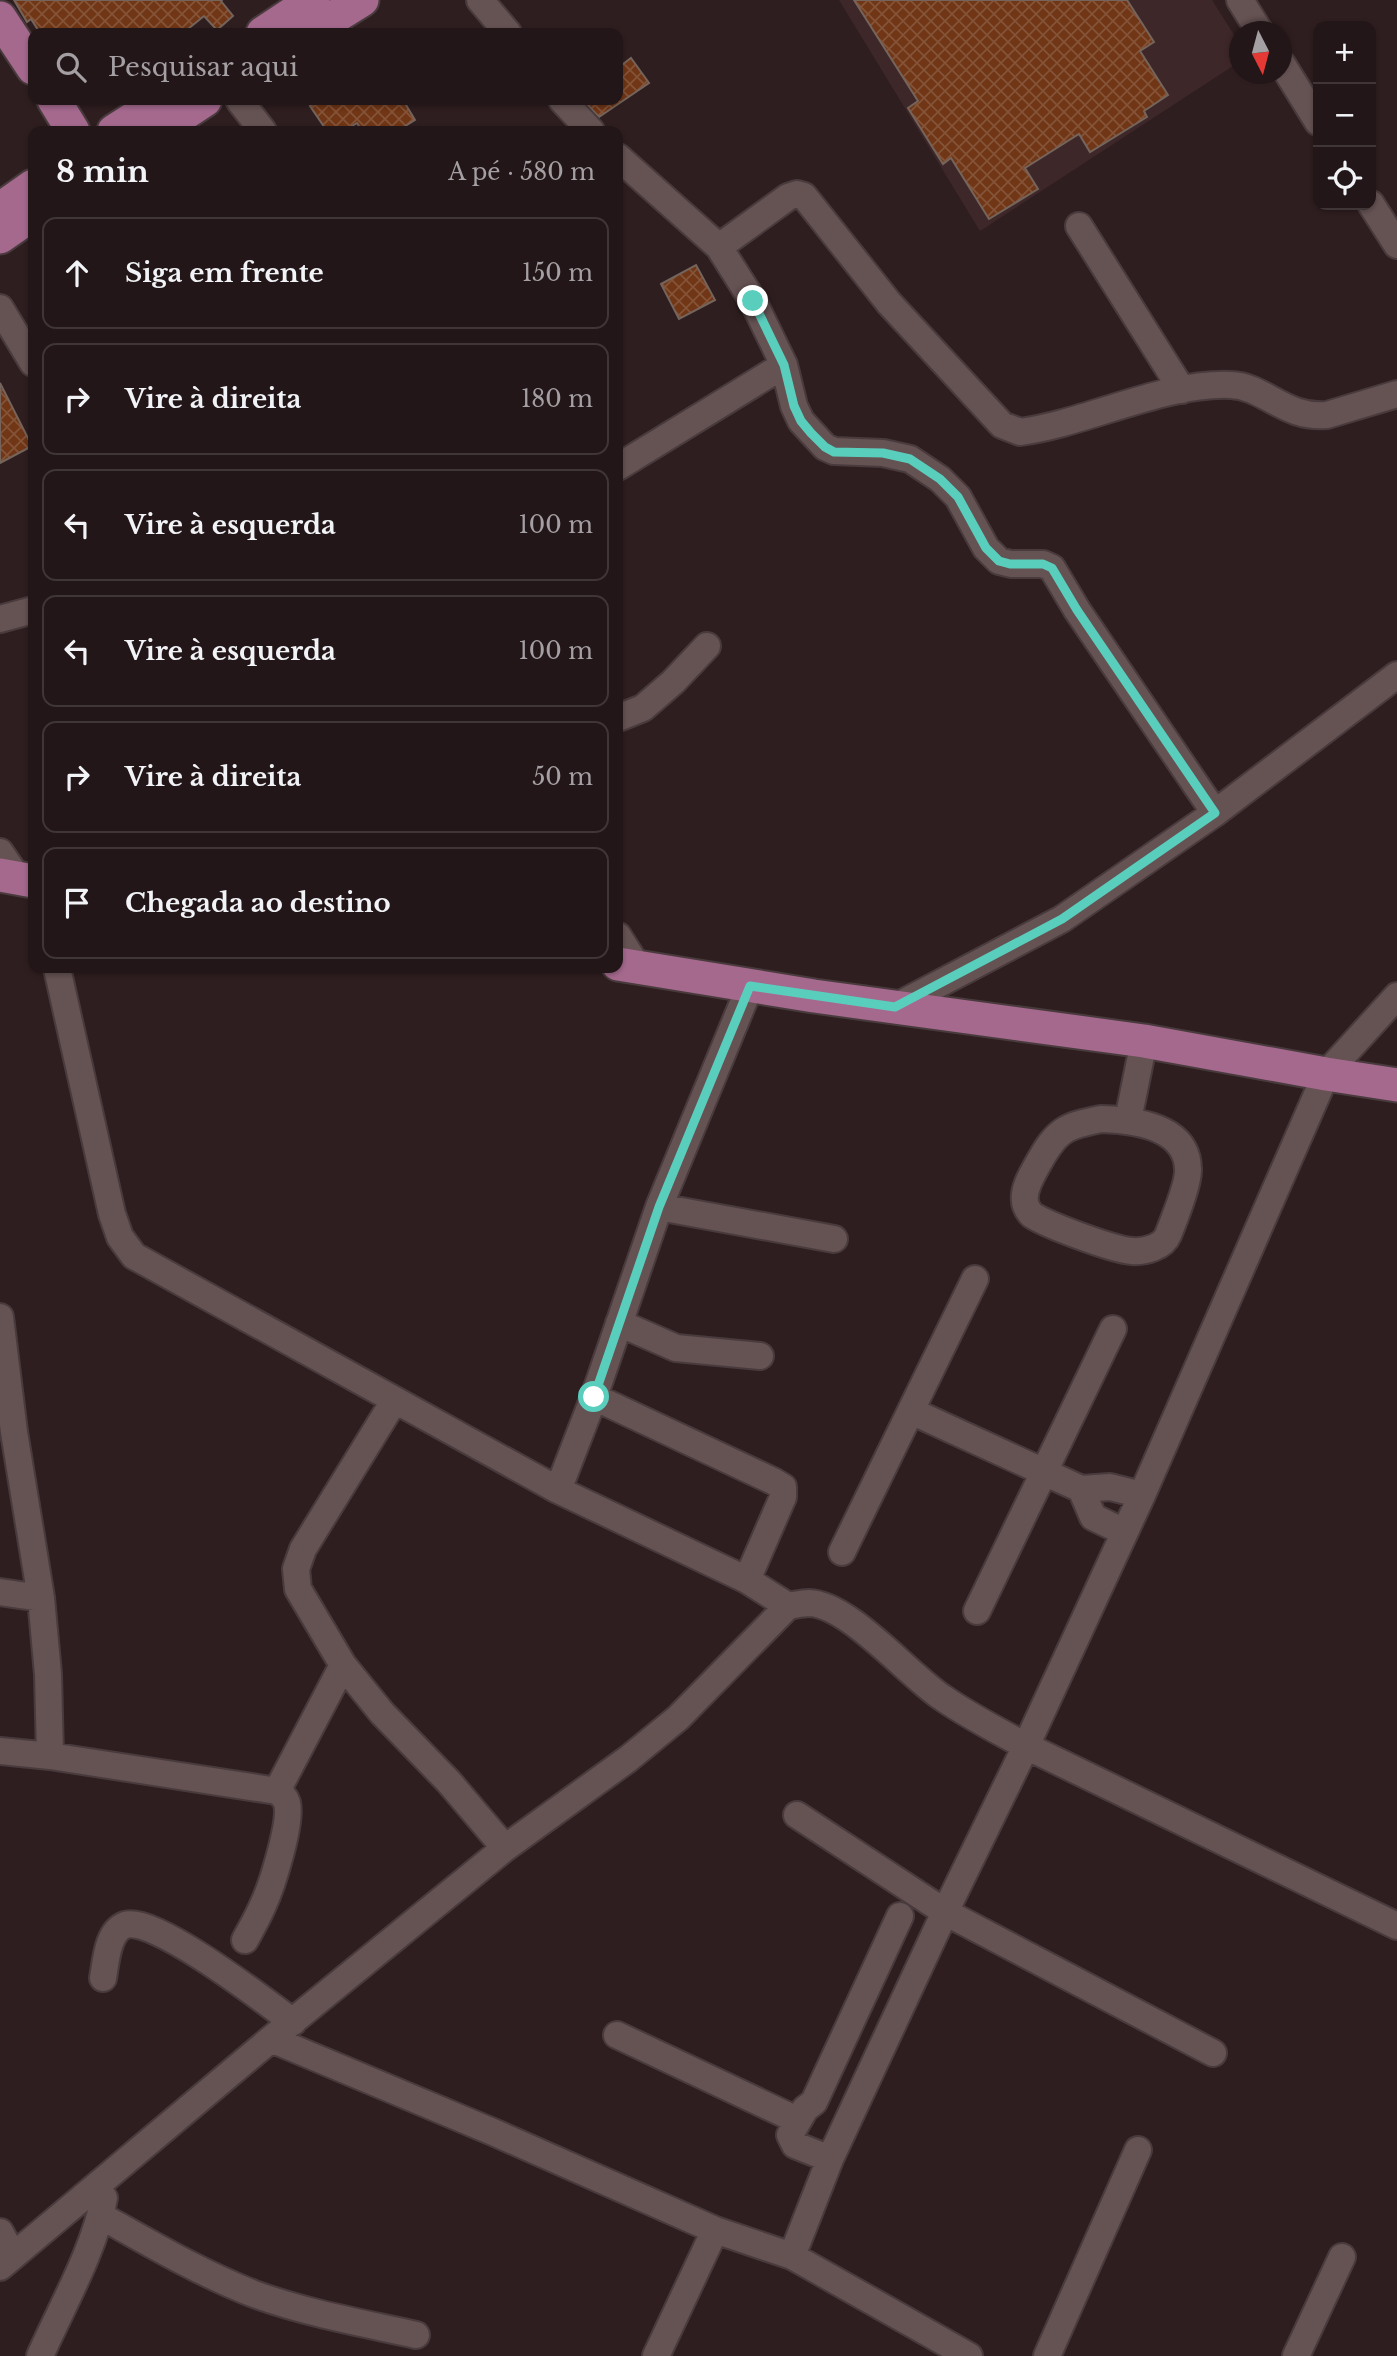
<!DOCTYPE html>
<html lang="pt">
<meta charset="utf-8">
<style>
:root{--surface:#231618;--page:#2f2325;--text:#f1f3f6;--muted:#a39fa2;--line:#403537}
body{margin:0;font-family:"Libre Baskerville",serif;background:var(--page);color:var(--text)}
.controls{position:absolute;right:21px;top:21px;display:grid;overflow:hidden;border-radius:14px;box-shadow:0 2px 5px #0004}
.controls button{width:63px;height:63px;display:grid;place-items:center;padding:0;border:0;border-bottom:2px solid var(--line);background:var(--surface);color:var(--text);font:35px sans-serif}
.compass{position:absolute;left:1229px;top:21px;width:63px;height:63px;border-radius:50%;background:var(--surface);box-shadow:0 2px 5px #0004;rotate:174deg}
.stop{position:absolute;width:21px;height:21px;margin:-16px;border:5px solid #5acebd;border-radius:50%;background:#fff}
.stop.end{background:#5acebd;border-color:#fff;box-shadow:0 2px 7px #0008}
.list{margin:0;padding:0;list-style:none}
h2{display:flex;justify-content:space-between;align-items:center;height:91px;margin:0;padding:0 28px;font-size:30px}
h2 small{font-size:23px;font-weight:400;color:var(--muted)}
.list li{display:grid;grid-template-columns:46px 1fr auto;gap:21px;align-items:center;box-sizing:border-box;height:112px;margin:0 14px 14px;padding:0 14px;border:2px solid var(--line);border-radius:14px}
.list b{display:block;font-size:26px;white-space:nowrap}
.list em{font-size:23px;font-style:normal;color:var(--muted)}
.icon{flex:none;width:38px;height:38px;fill:none;stroke:currentColor;stroke-width:2;stroke-linecap:round;stroke-linejoin:round}
.map{position:relative;flex:none;width:1397px;height:2356px;overflow:hidden}
.search{position:absolute;background:var(--surface);box-shadow:0 2px 5px #0004;left:28px;top:28px;width:595px;height:77px;display:flex;align-items:center;gap:18px;box-sizing:border-box;padding:0 24px;border-radius:14px;color:var(--muted);font-size:26px}
.panel{position:absolute;background:var(--surface);box-shadow:0 2px 5px #0004;left:28px;top:126px;width:595px;height:847px;border-radius:14px}
.map>svg:first-child{display:block}
</style>
<div class="map">
<svg width="1397" height="2356" viewBox="0 0 1397 2356">
<defs>
<pattern id="building-cross-hatch" width="8" height="8" patternUnits="userSpaceOnUse" patternTransform="scale(1.75)"><rect width="8" height="8" fill="#703615"/><path d="M0 0l8 8M0 8l8-8" fill="none" stroke="#855338"/></pattern>
</defs>
<rect width="100%" height="100%" fill="#2f1e20"/>
<path fill="#3e2729" d="M839,0H1212L1239,43V62L980,231Z"/>
<path fill="url(#building-cross-hatch)" stroke="#75645b" stroke-width="2" d="M14,0H222L221,1L233,16L217,30L204,16L183,33H40L31,19L27,22Z
M854,0H1127L1154,42L1140,51L1168,95L1144,111L1147,117L1090,152L1079,134L1025,168L1038,189L989,219L951,158L943,164L908,108L918,101Z
M631,58L649,83L599,117L583,100H618V68Z
M319,100H403L415,120L397,131H362L357,123L344,131H327L310,106Z
M696,265L715,300L679,319L661,284Z
M0,383L32,446L0,463Z"/>
<g fill="none" stroke-linecap="round" stroke-linejoin="round">
<g stroke="#493b3d" stroke-width="30">
<path id="minor" d="M480,0L508,33
M1240,0L1260,32
M1282,64L1318,122
M239,100L263,131
M562,100L591,131
M618,157L719,247L753,301L784,365L794,406L801,421L825,447L834,451L883,453L910,459L940,479L958,497L986,548L999,561L1011,564H1043L1052,568L1077,610L1215,813
M1371,204L1397,245
M1079,226L1182,390
M719,247L788,197L797,194L804,196L889,303L1002,425L1020,432C1087,423 1164,382 1231,385C1264,386 1285,419 1327,415L1397,394
M0,308L33,363
M618,467L784,365
M0,619L33,610
M618,718L643,708L673,682L707,646
M0,852L17,877
M618,936L637,966
M57,968L112,1214L120,1237L134,1256L558,1490L747,1580L788,1606
M895,1007L1062,919L1215,813L1397,675
M1101,1119C1134,1120 1187,1126 1188,1169C1189,1183 1174,1220 1168,1235C1163,1247 1145,1252 1132,1251C1114,1250 1047,1225 1032,1215C1029,1212 1025,1206 1025,1201C1023,1188 1033,1173 1039,1162C1057,1130 1065,1126 1101,1119Z
M1128,1120L1144,1041
M659,1207L834,1239
M0,1317L14,1432L41,1598L48,1674L50,1756
M619,1323L676,1348L760,1356
M594,1397L773,1481L783,1487V1497L747,1580
M394,1401L303,1549L296,1569L298,1589L343,1665L382,1713L449,1782L505,1848
M911,1411L1081,1489L1110,1487L1142,1495
M1081,1489L1093,1517L1124,1532
M558,1490L594,1397L659,1207L750,986
M842,1552L975,1279
M0,1592L41,1598
M977,1611L1113,1329
M0,1751L50,1756L277,1791C282,1795 285,1797 287,1803C292,1822 272,1886 263,1905C258,1917 251,1929 245,1940
M277,1791L343,1665
M797,1815L945,1912L1213,2053
M103,1978C106,1962 107,1932 125,1925C154,1915 266,2002 293,2022
M617,2035L797,2120
M271,2039L493,2132L715,2230L792,2256L969,2356
M830,2159L795,2145L790,2135L805,2109L814,2102L900,1916
M101,2216C151,2244 200,2273 254,2294C306,2313 362,2323 416,2335
M0,2232L13,2256
M792,2256L830,2159L945,1912L1026,1746L1142,1495L1326,1074L1397,996
M0,2267L271,2039L505,1848L628,1759L678,1718L788,1606C795,1605 802,1603 809,1603C849,1604 908,1675 943,1698C969,1716 998,1731 1026,1746L1397,1926
M40,2356C61,2308 95,2249 104,2198
M656,2356L715,2230
M1047,2356L1138,2150
M1296,2356L1342,2257"/>
</g>
<g stroke="#493b3d" stroke-width="37">
<path id="major" d="M0,18L33,68
M263,33L313,0
M309,33L362,0
M54,100L73,131
M114,131L162,100
M158,131L205,100
M0,209L33,186
M0,237L33,214
M0,875L33,881
M618,964L814,996L1144,1041L1326,1074L1397,1085"/>
</g>
<use href="#minor" stroke="#655253" stroke-width="26"/>
<use href="#major" stroke="#a5698e" stroke-width="33"/>
</g>
<g fill="none" stroke-linecap="round" stroke-linejoin="round">
<path stroke="#5acebd" stroke-width="9" d="M594,1397L659,1207L750,986L895,1007L1062,919L1215,813L1077,610L1052,568L1043,564H1010L999,561L986,548L958,497L940,479L910,459L883,453L834,452L825,447L811,433L801,421L794,406L784,365L753,301"/>
</g>
</svg>
<div class="controls">
<button>+</button>
<button>−</button>
<button><svg class="icon" aria-label="locate" viewBox="0 0 24 24"><circle cx="12" cy="12" r="6"/><path d="M12 2v4M12 18v4M2 12h4M18 12h4"/></svg></button>
</div>
<svg class="compass" viewBox="-18 -18 36 36"><path d="M0-13l5 13h-10z" fill="#e53935"/><path d="M0 13l5-13h-10z" fill="#a39fa2"/></svg>
<div class="stop" style="left:594px;top:1397px"></div>
<div class="stop end" style="left:753px;top:301px"></div>
<div class="search"><svg class="icon" aria-label="search" viewBox="0 0 24 24"><circle cx="10" cy="10" r="6"/><path d="M15 15l6 6"/></svg>Pesquisar aqui</div>
<section class="panel">
<h2>8 min<small>A pé · 580 m</small></h2>
<ul class="list">
<li><svg class="icon" aria-label="ahead" viewBox="0 0 24 24"><path d="M12 20V5M6 11l6-6 6 6"/></svg><div><b>Siga em frente</b></div><em>150 m</em></li>
<li><svg class="icon" aria-label="right" viewBox="0 0 24 24"><path d="M7 20v-9h11M14 6l5 5-5 5"/></svg><div><b>Vire à direita</b></div><em>180 m</em></li>
<li><svg class="icon" aria-label="left" viewBox="0 0 24 24"><path d="M17 20v-9H6M10 6l-5 5 5 5"/></svg><div><b>Vire à esquerda</b></div><em>100 m</em></li>
<li><svg class="icon" aria-label="left" viewBox="0 0 24 24"><path d="M17 20v-9H6M10 6l-5 5 5 5"/></svg><div><b>Vire à esquerda</b></div><em>100 m</em></li>
<li><svg class="icon" aria-label="right" viewBox="0 0 24 24"><path d="M7 20v-9h11M14 6l5 5-5 5"/></svg><div><b>Vire à direita</b></div><em>50 m</em></li>
<li><svg class="icon" aria-label="arrive" viewBox="0 0 24 24"><path d="M6 21V4h12l-3 4 3 4H6"/></svg><div><b>Chegada ao destino</b></div></li>
</ul>
</section>
</div>
